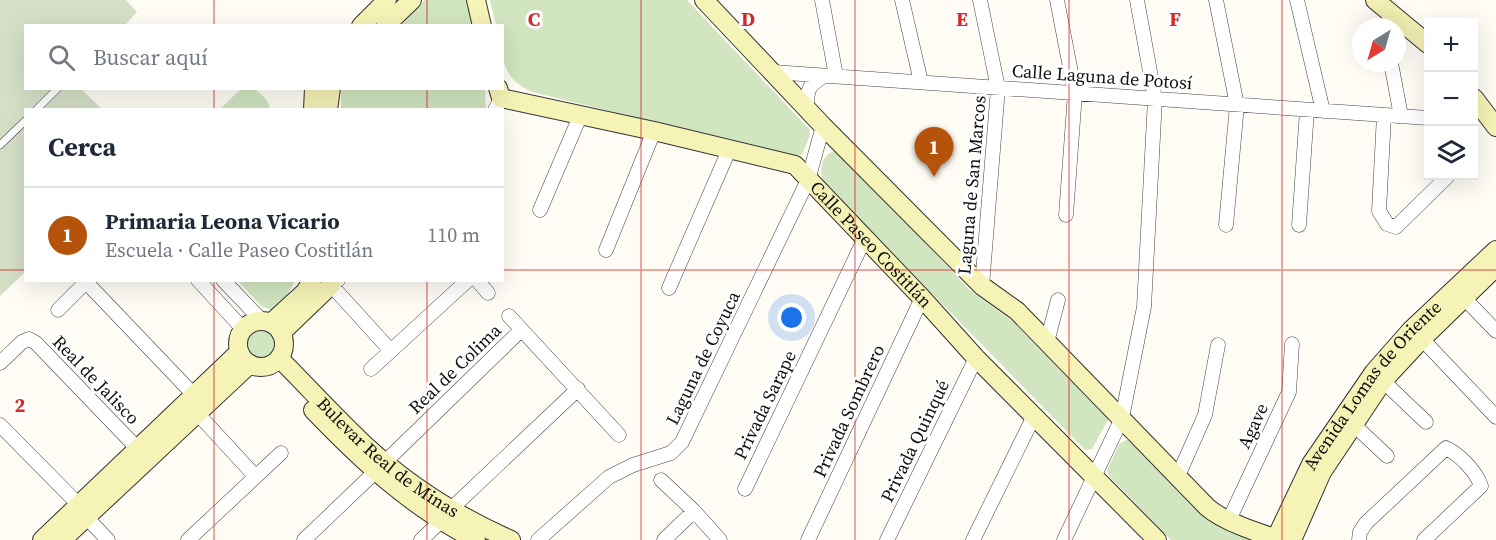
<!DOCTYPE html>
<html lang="es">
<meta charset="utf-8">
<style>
:root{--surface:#fff;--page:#f2f2f3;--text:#1f2937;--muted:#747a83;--line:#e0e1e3;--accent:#b45309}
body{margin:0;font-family:"Source Serif 4",serif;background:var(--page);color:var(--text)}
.controls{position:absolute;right:18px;top:18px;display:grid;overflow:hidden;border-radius:0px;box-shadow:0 6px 24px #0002}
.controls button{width:54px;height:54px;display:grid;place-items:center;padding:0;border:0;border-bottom:2px solid var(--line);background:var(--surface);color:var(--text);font:30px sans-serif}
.compass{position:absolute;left:1352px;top:18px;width:54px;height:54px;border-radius:50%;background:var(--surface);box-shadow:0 6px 24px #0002;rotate:217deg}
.you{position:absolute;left:792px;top:318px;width:21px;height:21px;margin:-15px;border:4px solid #fff;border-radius:50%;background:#1a73e8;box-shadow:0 0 0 9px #1a73e833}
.badge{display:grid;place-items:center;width:39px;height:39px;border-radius:50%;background:var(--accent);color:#fff;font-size:20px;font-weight:700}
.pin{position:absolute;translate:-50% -50px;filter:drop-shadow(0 2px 3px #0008)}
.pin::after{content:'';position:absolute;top:32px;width:21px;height:18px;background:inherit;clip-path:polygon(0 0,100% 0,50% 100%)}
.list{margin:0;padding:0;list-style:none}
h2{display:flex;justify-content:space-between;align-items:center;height:78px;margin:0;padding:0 24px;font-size:26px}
h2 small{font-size:20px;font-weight:400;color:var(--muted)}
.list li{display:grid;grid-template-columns:39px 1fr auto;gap:18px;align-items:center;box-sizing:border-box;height:96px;padding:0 24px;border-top:2px solid var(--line)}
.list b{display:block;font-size:22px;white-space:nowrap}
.list p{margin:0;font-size:20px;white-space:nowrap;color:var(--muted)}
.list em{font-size:20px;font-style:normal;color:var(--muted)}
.icon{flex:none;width:33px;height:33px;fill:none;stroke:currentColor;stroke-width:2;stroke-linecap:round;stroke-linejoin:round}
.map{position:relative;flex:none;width:1496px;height:540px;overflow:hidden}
.search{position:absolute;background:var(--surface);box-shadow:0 6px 24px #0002;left:24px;top:24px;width:480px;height:66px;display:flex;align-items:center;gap:15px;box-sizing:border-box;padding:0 21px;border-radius:0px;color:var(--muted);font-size:22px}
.panel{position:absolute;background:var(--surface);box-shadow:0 6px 24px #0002;left:24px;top:108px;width:480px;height:174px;border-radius:0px}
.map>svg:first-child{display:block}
</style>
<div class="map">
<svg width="1496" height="540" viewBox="0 0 1496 540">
<rect width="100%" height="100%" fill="#fefcf4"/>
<path fill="#d1e5c0" d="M425,0H466L473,15L475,26H400Z
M490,0H687L809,129L810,135L802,155H790L532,92C500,77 502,57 502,26L496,25Z
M242,88L255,89L267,100L270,109H220Z
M341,89H485L486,109H341Z
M836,150L970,290L1012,321L1107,414L1108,420L1092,449L1085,450L824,183C818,170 821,155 836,150Z
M238,281H295L287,295L271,310L261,306Z
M246 345a15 15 0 1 1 30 0a15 15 0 1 1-30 0Z
M1126,440L1133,441L1254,540H1171L1109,476L1107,471L1119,444Z"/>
<path fill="#d5dfc6" d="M0,0H126L137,12L125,25L26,26V88L81,89L102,109L26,110L25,272L0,296Z"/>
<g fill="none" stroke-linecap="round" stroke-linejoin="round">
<g stroke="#434343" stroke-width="8">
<path id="lane" d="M36,110L58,88
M0,145L26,120"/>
</g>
<g stroke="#434343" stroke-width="15">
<path id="street" d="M822,0L836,76
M902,0L921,82
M980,0L998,88L982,286
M1057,0L1075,93L1066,215
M1216,0L1237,105L1226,225
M1297,0L1323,111
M1391,63L1401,116
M773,72L1428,118
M807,108C807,89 808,86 824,76
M495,110L501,98
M1384,115L1379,211L1387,224L1396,227L1448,176
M540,210L581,114
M1299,225L1307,110
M606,250L654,131
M198,280L243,329
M223,280L262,321
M338,280L331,285L391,351
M477,280L488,293
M86,282L194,395
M669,288L729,150
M1464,298L1496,331
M58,310L88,280
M509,316L619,435
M1422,339L1496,417
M1047,342L1058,300
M0,363L22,342L29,339L36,343L138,449
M371,369L468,280
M1383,381L1426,422
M197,413L255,476
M0,425L79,505
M1354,425L1387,456
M385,462L521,330
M1178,476L1205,415L1218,345
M661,480L694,511L720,540
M745,489L864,240
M451,509L578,389
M86,517L108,540
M1229,520L1289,392L1292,344
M188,540L281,453
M304,540L375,472
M421,540L441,521
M538,540L609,477L633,465L671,453L682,442L808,180L823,126
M664,540L694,511
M808,540L922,298
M887,540L976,358
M973,540L1034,416
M1064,540L1122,418L1144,307L1155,99L1137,0
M1359,540L1360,532L1366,523L1446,448C1460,455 1476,471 1481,486L1424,540"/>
</g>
<g stroke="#323232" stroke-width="20">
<g id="secondary">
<path d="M476,0L482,26"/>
<path d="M704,0L823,126L982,286L1017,311L1207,507C1224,522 1259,533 1281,540"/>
<path d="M1375,0L1428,44"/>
<path d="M361,26L387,0"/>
<path d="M385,26L412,0"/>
<path id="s1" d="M498,88L501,98L654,131L795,165L922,298L976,358L1157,540"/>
<path d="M1474,98L1496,127"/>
<path d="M313,110L314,88"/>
<path d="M328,110L331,88"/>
<circle cx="261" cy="344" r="23"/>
<path d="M271,323L305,292L312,280"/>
<path d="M281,333L331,285L332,280"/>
<path id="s2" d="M279,358C308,387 336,418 366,446C408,485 459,517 511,540"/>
<path d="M313,410C362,461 412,508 476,540"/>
<path d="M42,540L239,352"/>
<path d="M62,540L250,364"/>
<path id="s3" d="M1275,540L1311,464L1374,372L1411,330L1496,250"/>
<path d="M1292,540L1322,472L1383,381L1422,339L1496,267"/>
</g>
</g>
<use href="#lane" stroke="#fff" stroke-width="7"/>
<use href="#street" stroke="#fff" stroke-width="14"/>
<use href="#secondary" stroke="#f6f3b6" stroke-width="18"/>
</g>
<path fill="none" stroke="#d62828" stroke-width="1.5" stroke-opacity="0.55" d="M214,0V26M427,0V26M641,0V540M855,0V540M1069,0V540M1282,0V540M214,88V110M427,88V110M0,270H26M502,270H1496M214,280V540M427,280V540"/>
<g text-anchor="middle" stroke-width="6" stroke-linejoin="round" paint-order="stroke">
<g font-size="18" fill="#101010" stroke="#fff">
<text transform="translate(1102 77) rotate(4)" y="6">Calle Laguna de Potosí</text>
<text transform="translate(972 185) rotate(-85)" y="6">Laguna de San Marcos</text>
<text dy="6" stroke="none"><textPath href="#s1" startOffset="422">Calle Paseo Costitlán</textPath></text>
<text transform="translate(703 358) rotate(-64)" y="6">Laguna de Coyuca</text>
<text transform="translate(455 369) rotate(-44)" y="6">Real de Colima</text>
<text transform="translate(96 380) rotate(46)" y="6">Real de Jalisco</text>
<text dy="6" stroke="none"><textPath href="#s3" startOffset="184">Avenida Lomas de Oriente</textPath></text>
<text transform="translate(765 405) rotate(-64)" y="6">Privada Sarape</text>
<text transform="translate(849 411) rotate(-65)" y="6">Privada Sombrero</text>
<text transform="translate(1253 426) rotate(-65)" y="6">Agave</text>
<text transform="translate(915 441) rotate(-64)" y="6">Privada Quinqué</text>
<text dy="6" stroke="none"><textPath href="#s2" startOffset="148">Bulevar Real de Minas</textPath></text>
</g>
</g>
<g font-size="20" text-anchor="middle" font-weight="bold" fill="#d62828" stroke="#fff" stroke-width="6" stroke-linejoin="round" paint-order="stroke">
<text x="534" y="26">C</text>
<text x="748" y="26">D</text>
<text x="962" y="26">E</text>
<text x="1175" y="26">F</text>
<text x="20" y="412">2</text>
</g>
</svg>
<div class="controls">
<button>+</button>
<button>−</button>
<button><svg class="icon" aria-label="layers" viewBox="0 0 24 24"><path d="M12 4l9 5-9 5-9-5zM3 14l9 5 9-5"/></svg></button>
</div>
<svg class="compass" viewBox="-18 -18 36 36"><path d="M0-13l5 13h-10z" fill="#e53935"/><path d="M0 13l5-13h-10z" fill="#747a83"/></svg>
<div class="you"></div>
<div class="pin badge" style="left:934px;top:177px">1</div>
<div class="search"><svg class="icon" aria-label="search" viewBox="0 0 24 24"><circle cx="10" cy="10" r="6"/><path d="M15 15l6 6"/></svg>Buscar aquí</div>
<section class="panel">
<h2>Cerca<small></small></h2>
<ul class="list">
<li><span class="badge">1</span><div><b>Primaria Leona Vicario</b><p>Escuela · Calle Paseo Costitlán</p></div><em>110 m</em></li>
</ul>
</section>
</div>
